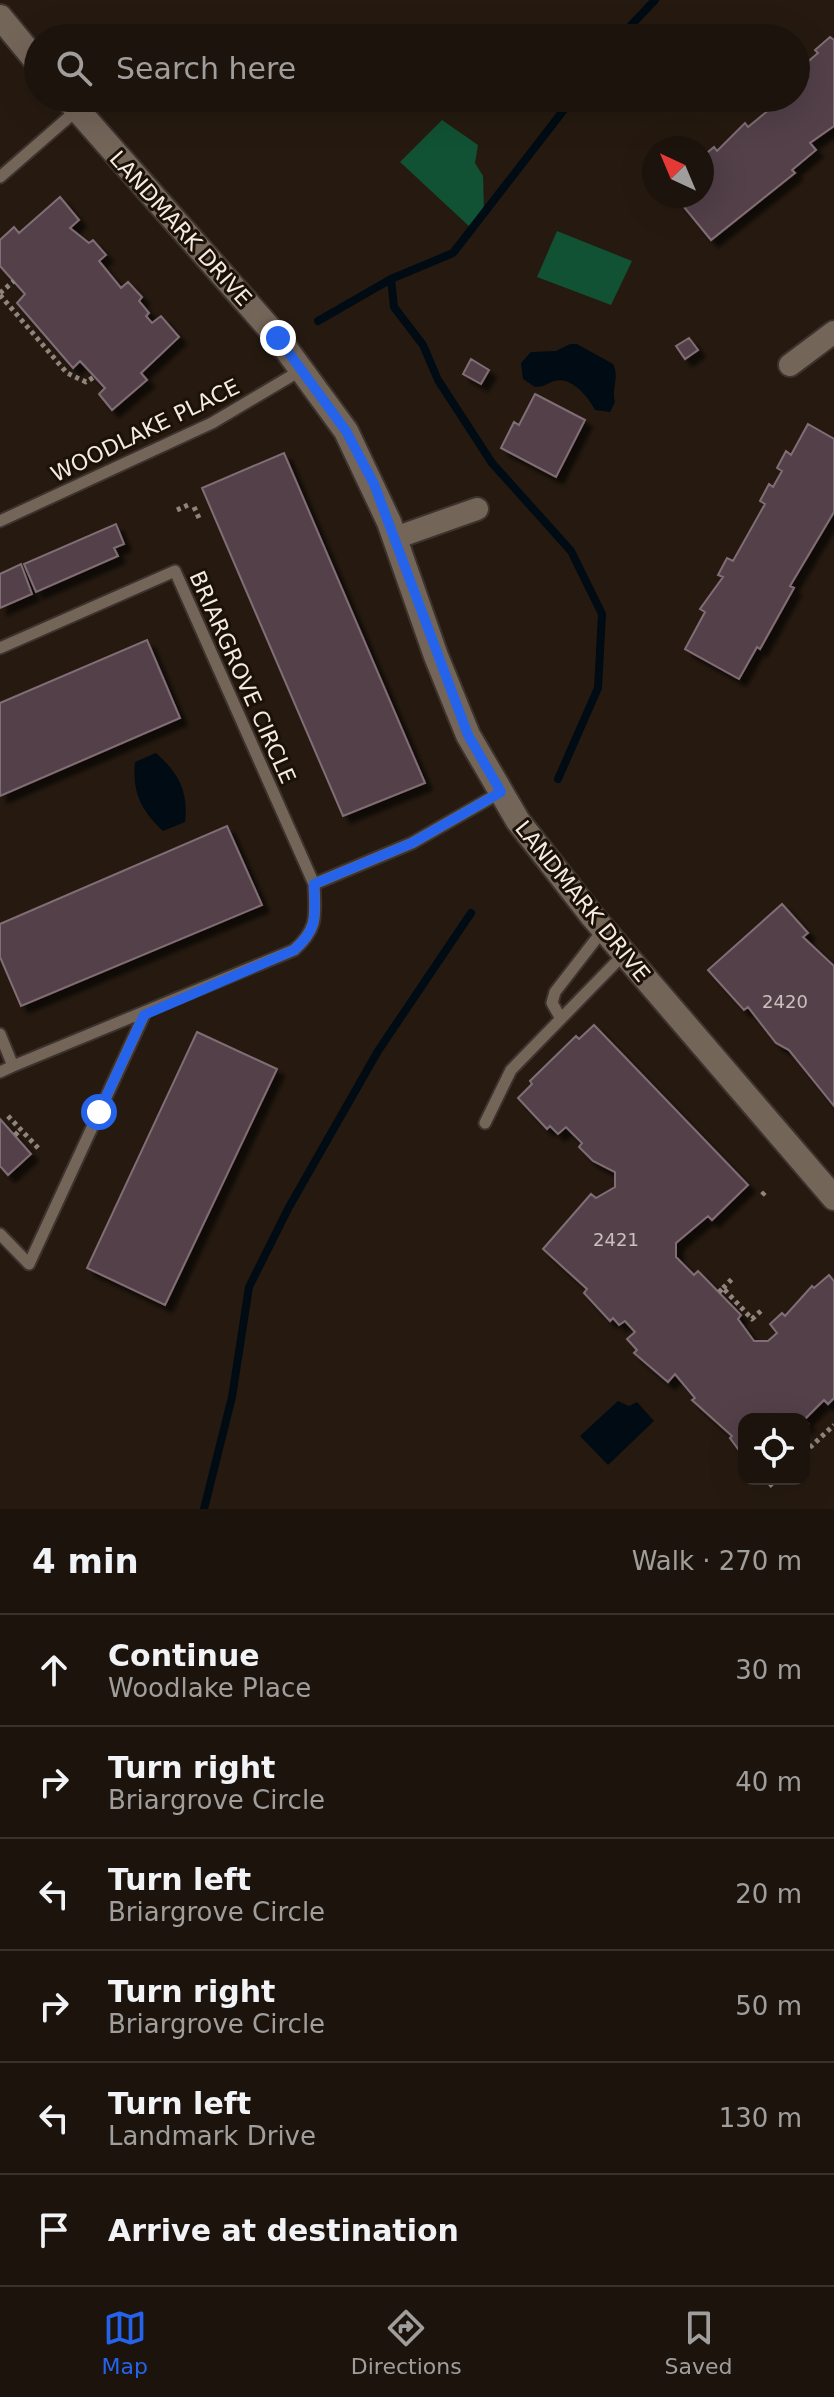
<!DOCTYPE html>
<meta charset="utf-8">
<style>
:root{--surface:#1c140c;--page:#29211a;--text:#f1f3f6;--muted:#a09e9d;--line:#3a332d;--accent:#2563eb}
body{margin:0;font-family:"DejaVu Sans",sans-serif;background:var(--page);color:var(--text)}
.controls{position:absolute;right:24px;bottom:24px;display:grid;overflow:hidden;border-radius:16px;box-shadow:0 8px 32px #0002}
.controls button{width:72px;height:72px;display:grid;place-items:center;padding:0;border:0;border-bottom:2px solid var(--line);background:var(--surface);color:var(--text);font:40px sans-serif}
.compass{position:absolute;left:642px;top:136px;width:72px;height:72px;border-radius:50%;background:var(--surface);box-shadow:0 8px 32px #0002;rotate:316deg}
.stop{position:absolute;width:24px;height:24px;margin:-18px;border:6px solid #2563eb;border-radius:50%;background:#fff}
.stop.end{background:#2563eb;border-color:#fff;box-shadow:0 2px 8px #0008}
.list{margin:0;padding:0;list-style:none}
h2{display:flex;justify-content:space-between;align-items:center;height:104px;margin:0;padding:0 32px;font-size:34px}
h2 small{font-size:26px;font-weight:400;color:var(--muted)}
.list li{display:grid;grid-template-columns:52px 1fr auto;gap:24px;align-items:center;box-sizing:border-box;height:112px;padding:0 32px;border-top:2px solid var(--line)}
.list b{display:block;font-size:30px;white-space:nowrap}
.list p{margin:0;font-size:26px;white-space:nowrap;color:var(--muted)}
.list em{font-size:26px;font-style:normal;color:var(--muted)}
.icon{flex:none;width:44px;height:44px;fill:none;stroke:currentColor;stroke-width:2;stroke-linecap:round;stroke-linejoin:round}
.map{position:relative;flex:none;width:834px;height:1509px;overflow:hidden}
.search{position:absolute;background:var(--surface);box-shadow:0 8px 32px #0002;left:24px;right:24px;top:24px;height:88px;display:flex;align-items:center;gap:20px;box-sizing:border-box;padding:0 28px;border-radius:44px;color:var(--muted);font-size:30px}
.sheet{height:776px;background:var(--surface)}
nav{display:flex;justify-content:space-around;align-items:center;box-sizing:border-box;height:112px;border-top:2px solid var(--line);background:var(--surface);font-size:22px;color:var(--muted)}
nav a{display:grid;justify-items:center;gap:4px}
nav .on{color:var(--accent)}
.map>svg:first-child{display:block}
</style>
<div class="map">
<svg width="834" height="1509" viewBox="0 0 834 1509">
<defs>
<filter id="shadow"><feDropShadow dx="7" dy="7" stdDeviation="2" flood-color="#0009"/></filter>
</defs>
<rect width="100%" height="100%" fill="#261a10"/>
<path fill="#115134" d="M442,120L478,145L475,163L483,176L484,212L471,228L400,162Z
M557,231L632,261L611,305L537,277Z"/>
<path fill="#010b13" d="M570,344H577L613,364C620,378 611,388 615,402L610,412L595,410C589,398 572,376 554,381C546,384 544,387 535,387L523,379L521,363L531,352L556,351Z
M156,753C178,772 189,792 185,822L163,831C141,810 132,792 135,762Z
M618,1401L629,1406L637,1402L654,1421L608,1465L580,1436Z"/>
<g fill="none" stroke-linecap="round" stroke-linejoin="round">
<path stroke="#010b13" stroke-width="8" d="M619,38L655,0
M391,279L394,307L423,345L438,380L492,463L571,551L602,614L598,688L558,779
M318,321L391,279L453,253L573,98
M204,1509L232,1397L249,1287L289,1207L378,1051L471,913"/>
</g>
<path fill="#524148" stroke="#806d75" stroke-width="2" filter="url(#shadow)" d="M830,37L834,40V126L810,143L816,150L792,170L795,173L711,240L675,196H702V157L714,147L717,151L745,123L748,127L770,109L763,101L766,98H796V66L801,61L804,65L818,53L815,50Z
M60,197L79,220L70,228L89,243L93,240L106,255L99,261L121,288L128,282L142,297L139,301L149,313L146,316L152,323L161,316L179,337L141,373L147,380L112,410L99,394L105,388L80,361L73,368L17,303L25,294L0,266V240L14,227L19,233Z
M689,338L698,350L685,359L676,346Z
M471,359L489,370L481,384L463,374Z
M535,394L585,420L556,477L501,448L514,422L519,425Z
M808,424L834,439V512L790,586L794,588L760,649L757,647L739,679L685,649L705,612L700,609L723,577L718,575L727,558L733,561L765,504L760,501L769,484L773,487L782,471L777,468L786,451L791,455Z
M284,453L425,783L343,816L202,488Z
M116,524L124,544L114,548L118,556L36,592L24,564Z
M21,564L32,594L0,608V574Z
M147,640L180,718L0,796V703Z
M227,826L262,905L21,1006L0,957V924Z
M782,904L808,933L803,937L834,966V1106L789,1050L776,1043L748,1007L744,1010L708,970Z
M594,1025L748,1185L712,1220L708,1216L676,1243V1257L694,1275L698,1271L741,1315L738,1319L754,1341H768L777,1333L770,1324L782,1313L785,1316L812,1286L814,1288L829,1275L834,1281V1398L828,1404L824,1400L804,1420L808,1424L804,1427V1419H744V1457L730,1438L732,1436L692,1400L695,1398L675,1374L668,1382L634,1353L637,1350L627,1339L635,1332L625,1321L619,1325L613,1318L610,1321L584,1293L587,1289L543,1249L591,1194L596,1198L615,1187V1172L593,1161L579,1147L582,1143L566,1127L558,1134L550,1126L547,1129L518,1098L532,1084L530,1081L576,1036L579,1039Z
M197,1032L277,1069L165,1305L87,1268Z
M0,1119L31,1154L8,1175L0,1166Z"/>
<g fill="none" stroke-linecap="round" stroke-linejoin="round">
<g stroke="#3d332e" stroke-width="15">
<path id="service" d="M0,177L77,110
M0,521L212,423L303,369
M0,648L175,571L314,884C315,915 319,928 294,950L13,1066L0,1034
M314,884L412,843L501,792
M560,1017L552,1003L555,992L603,930
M0,1072L13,1066
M485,1123L511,1070L624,954
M0,1234L29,1264L144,1015"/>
</g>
<g stroke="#3d332e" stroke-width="26">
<path id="minor" d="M790,365L834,332
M395,538L477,509"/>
</g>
<g stroke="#3d332e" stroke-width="28">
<path id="tertiary" d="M0,17L38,63
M67,98L278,338L346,431L389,522L436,656L468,735L518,821L592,916L834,1198"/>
</g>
<path stroke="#8f857d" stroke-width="5" stroke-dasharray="4 4" stroke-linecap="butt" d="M0,293L14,281
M0,295L67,373L86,382L94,377
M194,507L199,518
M177,510L188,505
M8,1116L39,1149
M15,1135L20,1130
M762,1195L766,1191
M723,1288L734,1277
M719,1292L723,1288L752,1319L763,1309
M804,1453L834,1425
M769,1486L777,1479"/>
<use href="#service" stroke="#746559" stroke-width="11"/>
<use href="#minor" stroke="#746559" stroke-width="22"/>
<use href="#tertiary" stroke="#746559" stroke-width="24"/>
</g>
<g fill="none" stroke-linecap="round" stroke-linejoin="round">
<path stroke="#2563eb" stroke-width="10" d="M99,1112L144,1015L294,950C319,928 315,915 314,884L412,843L501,792L468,735L374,484L346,431L278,338"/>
</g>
<g text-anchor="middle" stroke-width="6" stroke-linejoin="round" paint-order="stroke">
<g font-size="18" fill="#cbc0bd">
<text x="785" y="1008">2420</text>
<text x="616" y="1246">2421</text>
</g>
<g font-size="22" fill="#f3ebe4" stroke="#1c1107">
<text transform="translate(181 228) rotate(48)" y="8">LANDMARK DRIVE</text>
<text transform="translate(145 430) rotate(-26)" y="8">WOODLAKE PLACE</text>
<text transform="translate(243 677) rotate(66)" y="8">BRIARGROVE CIRCLE</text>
<text transform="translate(583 901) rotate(51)" y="8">LANDMARK DRIVE</text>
</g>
</g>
</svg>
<div class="controls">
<button><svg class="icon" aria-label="locate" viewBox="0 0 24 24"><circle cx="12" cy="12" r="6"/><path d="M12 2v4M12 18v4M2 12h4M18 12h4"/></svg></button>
</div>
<svg class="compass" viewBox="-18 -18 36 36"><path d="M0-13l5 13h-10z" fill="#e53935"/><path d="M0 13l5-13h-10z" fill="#a09e9d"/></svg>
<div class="stop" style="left:99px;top:1112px"></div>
<div class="stop end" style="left:278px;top:338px"></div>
<div class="search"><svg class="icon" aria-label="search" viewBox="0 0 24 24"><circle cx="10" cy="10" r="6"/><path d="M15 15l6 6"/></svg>Search here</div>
</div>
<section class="sheet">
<h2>4 min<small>Walk · 270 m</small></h2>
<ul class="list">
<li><svg class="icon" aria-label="ahead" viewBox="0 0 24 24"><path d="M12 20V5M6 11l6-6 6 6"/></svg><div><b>Continue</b><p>Woodlake Place</p></div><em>30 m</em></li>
<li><svg class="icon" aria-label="right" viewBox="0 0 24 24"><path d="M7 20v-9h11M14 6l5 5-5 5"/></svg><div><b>Turn right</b><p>Briargrove Circle</p></div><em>40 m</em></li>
<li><svg class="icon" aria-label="left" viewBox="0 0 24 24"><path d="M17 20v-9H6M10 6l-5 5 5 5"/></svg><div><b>Turn left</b><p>Briargrove Circle</p></div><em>20 m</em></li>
<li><svg class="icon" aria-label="right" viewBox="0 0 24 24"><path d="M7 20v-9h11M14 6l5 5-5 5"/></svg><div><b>Turn right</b><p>Briargrove Circle</p></div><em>50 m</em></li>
<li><svg class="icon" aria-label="left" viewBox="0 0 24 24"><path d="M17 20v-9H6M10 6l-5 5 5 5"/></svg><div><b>Turn left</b><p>Landmark Drive</p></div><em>130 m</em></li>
<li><svg class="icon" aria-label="arrive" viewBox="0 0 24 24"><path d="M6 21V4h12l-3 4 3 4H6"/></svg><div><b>Arrive at destination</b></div></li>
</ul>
</section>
<nav>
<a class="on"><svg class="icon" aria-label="map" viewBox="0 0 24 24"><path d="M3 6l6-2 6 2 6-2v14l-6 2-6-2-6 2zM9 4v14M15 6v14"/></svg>Map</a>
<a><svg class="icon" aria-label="directions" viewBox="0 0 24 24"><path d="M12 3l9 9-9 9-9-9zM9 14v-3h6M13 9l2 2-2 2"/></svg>Directions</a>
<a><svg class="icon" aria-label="saved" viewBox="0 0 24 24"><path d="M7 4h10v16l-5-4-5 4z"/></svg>Saved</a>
</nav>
